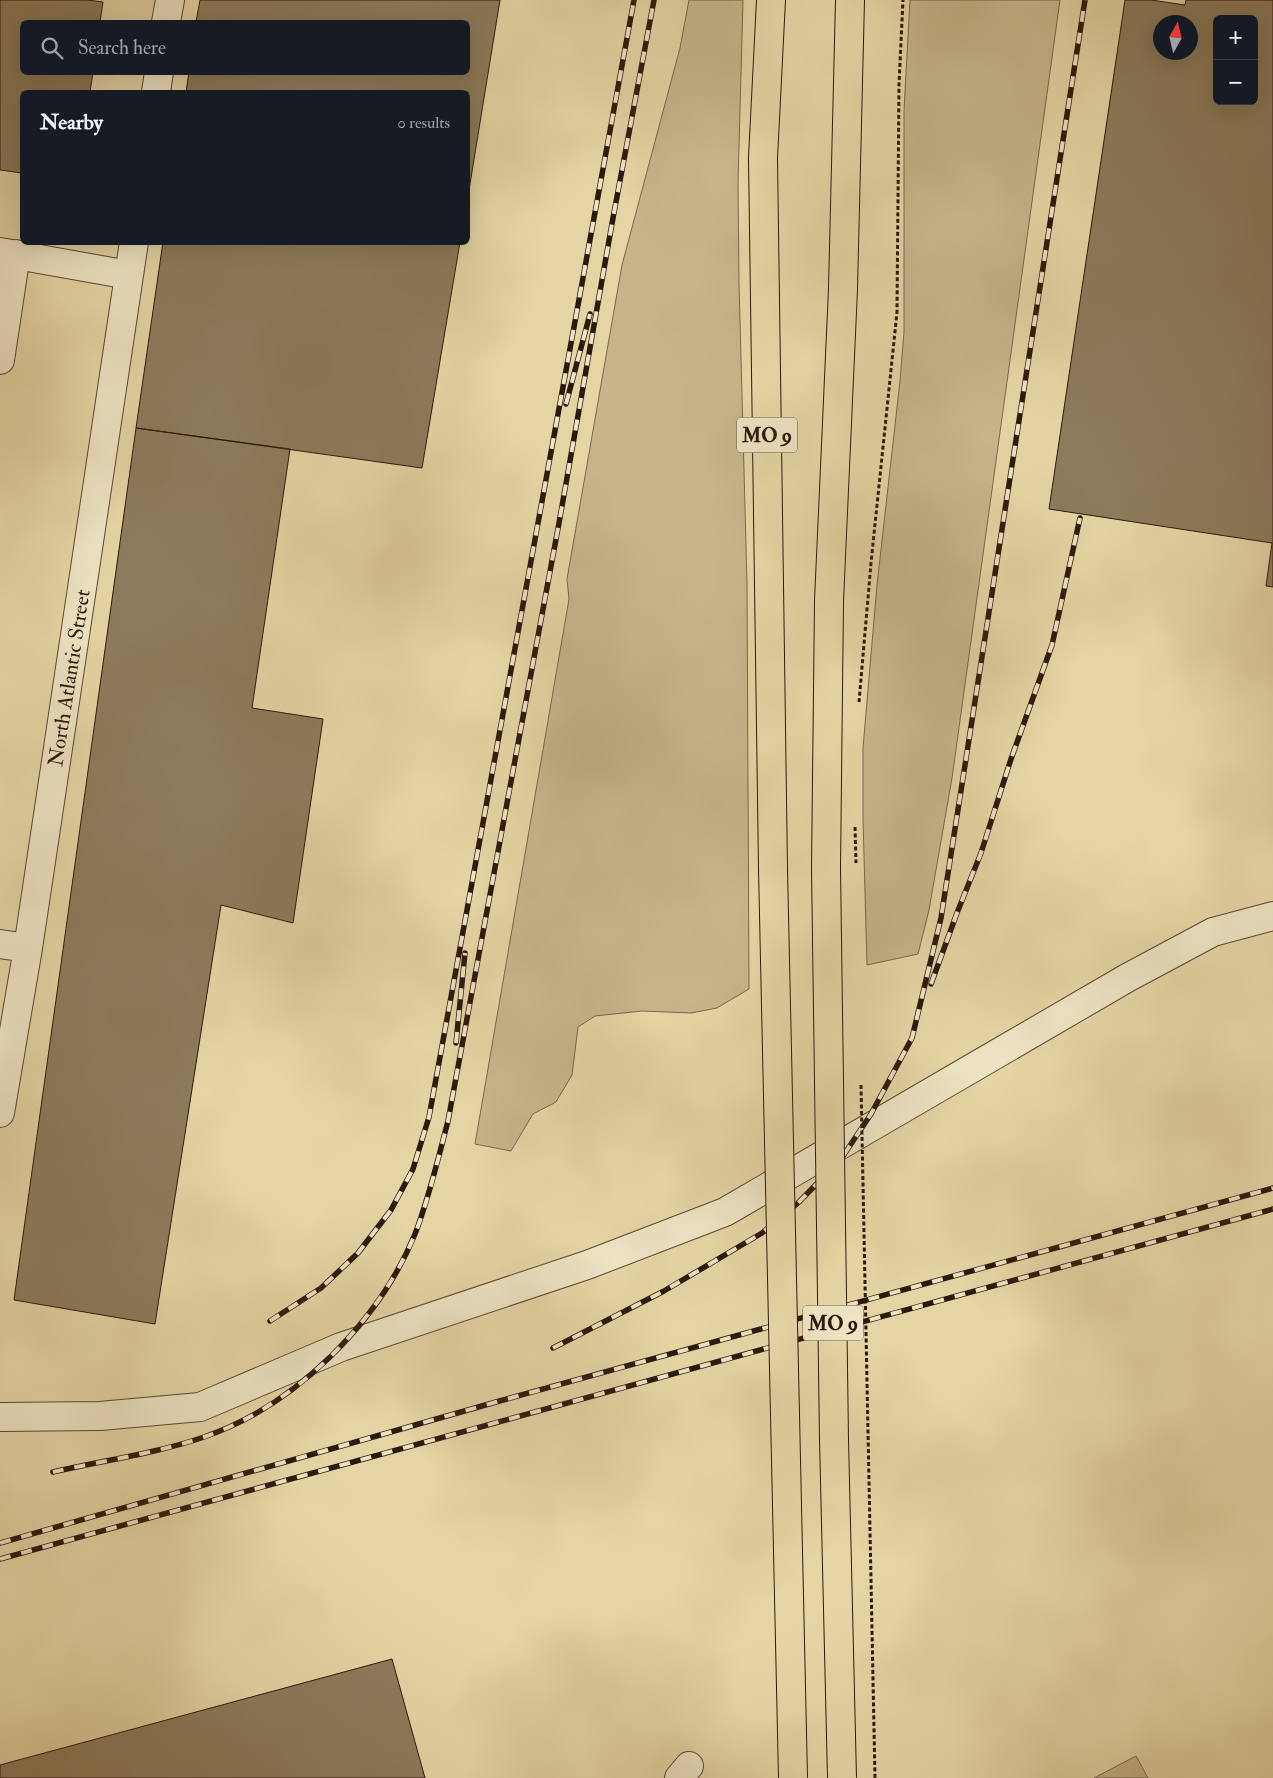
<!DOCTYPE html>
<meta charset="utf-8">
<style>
:root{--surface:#171b24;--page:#242831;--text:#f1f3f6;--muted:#9ea1a6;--line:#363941}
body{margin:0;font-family:"IM FELL Double Pica",serif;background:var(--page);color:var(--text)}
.controls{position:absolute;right:15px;top:15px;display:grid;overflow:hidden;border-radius:8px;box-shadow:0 5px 20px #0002}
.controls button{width:45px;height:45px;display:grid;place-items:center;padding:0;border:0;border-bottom:1px solid var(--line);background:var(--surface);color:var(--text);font:25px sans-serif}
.compass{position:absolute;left:1153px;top:15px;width:45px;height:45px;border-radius:50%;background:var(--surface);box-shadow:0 5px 20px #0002;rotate:8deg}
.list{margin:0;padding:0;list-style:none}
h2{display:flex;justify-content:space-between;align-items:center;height:65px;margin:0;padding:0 20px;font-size:21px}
h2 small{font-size:16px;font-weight:400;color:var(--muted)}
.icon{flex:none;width:28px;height:28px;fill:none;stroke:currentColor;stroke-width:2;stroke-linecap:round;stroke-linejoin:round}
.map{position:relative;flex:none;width:1273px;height:1778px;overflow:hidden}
.search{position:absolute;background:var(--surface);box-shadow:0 5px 20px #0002;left:20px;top:20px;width:450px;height:55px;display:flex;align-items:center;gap:12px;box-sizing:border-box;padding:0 18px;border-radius:8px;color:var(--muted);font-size:19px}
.panel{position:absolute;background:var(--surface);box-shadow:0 5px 20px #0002;left:20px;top:90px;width:450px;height:155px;border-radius:8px}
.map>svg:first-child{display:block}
</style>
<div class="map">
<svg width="1273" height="1778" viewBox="0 0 1273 1778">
<rect width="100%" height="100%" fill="#e5d5a5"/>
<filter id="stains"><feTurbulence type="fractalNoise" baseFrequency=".004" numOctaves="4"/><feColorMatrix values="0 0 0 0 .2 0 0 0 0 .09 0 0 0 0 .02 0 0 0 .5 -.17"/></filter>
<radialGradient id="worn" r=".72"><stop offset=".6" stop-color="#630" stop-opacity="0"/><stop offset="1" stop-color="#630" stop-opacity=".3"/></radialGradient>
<path fill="#c6b58b" stroke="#79674c" d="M689,0H743L738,183L739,283L747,583L749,989L717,1008L691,1013L642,1011L595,1016L578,1027L572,1075L556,1102L533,1114L511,1151L475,1144L569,599L567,579L622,265L680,48Z
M910,0H1060L952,778L929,910L918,954L867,965L863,819V748L877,585L900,381L904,332V110Z
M1136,1756L1148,1778H1094Z"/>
<path fill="#8c7b5c" stroke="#2c190d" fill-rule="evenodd" d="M0,0H87L103,2L100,22H22V72H93L90,92H22V173L0,170Z
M200,0H500L468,196V92H186L189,72H468V22H196Z
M1125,0H1151L1185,5L1186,0H1273V587L1266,586L1272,543L1049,509ZM1217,19H1254V101H1217ZM1160,22H1190V52H1160Z
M163,242H460L422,468L136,428Z
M136,428L290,449L252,708L323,719L293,923L221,905L155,1324L14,1300Z
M392,1659L425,1778H0V1765Z"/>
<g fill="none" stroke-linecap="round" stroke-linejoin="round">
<g stroke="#5a4833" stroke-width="30">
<path id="minor" d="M166,22L170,0
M156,92L159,72
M0,252L129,275
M0,360L16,254
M0,944L28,948
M0,1113L28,948L134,242
M0,1417L100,1416L200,1407L341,1347L587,1265L725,1212L1127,978L1213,932L1273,916
M679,1778L689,1766"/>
</g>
<g stroke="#2c190d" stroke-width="30">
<path id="major" d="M771,0L763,158L773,869
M826,868L829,601L843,289L850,0"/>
</g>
<path stroke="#2c190d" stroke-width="3" stroke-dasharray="4 2.5" stroke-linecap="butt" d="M859,702L871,563L897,312L899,84L903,0"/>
<use href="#minor" stroke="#eee4c4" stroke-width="28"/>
<use href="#major" stroke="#e5d5a5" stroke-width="28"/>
<g stroke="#2c190d" stroke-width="5.5">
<path id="rail" d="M566,404L590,314
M931,984L957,913L981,853L1011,759L1052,645L1080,518
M456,1043L465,953
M270,1321L321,1288L358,1253L391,1210L413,1169L429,1117L634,0
M553,1348L664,1291L762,1233L798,1203L841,1159L871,1114L912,1038L941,918L1085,0
M53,1472C101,1461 158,1453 204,1437C295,1406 379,1322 415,1234C429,1198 438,1159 448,1121L559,523L613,218L654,0
M0,1543L496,1402L1273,1188
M0,1559L1273,1209"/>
</g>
<use href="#rail" stroke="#eee4c4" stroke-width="4" stroke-dasharray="11" stroke-linecap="butt"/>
<g stroke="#2c190d" stroke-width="30" stroke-linecap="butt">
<path id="major-bridge" d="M826,868L834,1439L842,1778
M773,869L793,1778"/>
</g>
<path stroke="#2c190d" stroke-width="3" stroke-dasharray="4 2.5" stroke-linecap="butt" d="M855,827L856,863
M861,1085L875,1778"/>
<use href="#major-bridge" stroke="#e5d5a5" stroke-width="28"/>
</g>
<g text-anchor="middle" stroke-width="4.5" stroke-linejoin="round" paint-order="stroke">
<g fill="#eee4c4" stroke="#665644" stroke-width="1">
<rect x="737" y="417.5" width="60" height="35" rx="4"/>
<rect x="803" y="1305.5" width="60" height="35" rx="4"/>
</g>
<g font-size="20" font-weight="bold" fill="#2c190d">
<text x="767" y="442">MO 9</text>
<text x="833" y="1330">MO 9</text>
</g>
<g font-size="21" fill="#2c190d" stroke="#eee4c4">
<text transform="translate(69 678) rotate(-81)" y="7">North Atlantic Street</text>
</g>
</g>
<rect width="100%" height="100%" filter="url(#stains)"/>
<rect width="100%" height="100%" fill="url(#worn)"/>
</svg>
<div class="controls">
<button>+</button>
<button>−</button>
</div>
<svg class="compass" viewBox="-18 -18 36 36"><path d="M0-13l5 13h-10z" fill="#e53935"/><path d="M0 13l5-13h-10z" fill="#9ea1a6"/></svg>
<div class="search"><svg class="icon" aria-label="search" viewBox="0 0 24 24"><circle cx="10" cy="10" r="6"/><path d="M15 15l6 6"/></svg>Search here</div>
<section class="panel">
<h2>Nearby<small>0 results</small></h2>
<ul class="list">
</ul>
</section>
</div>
